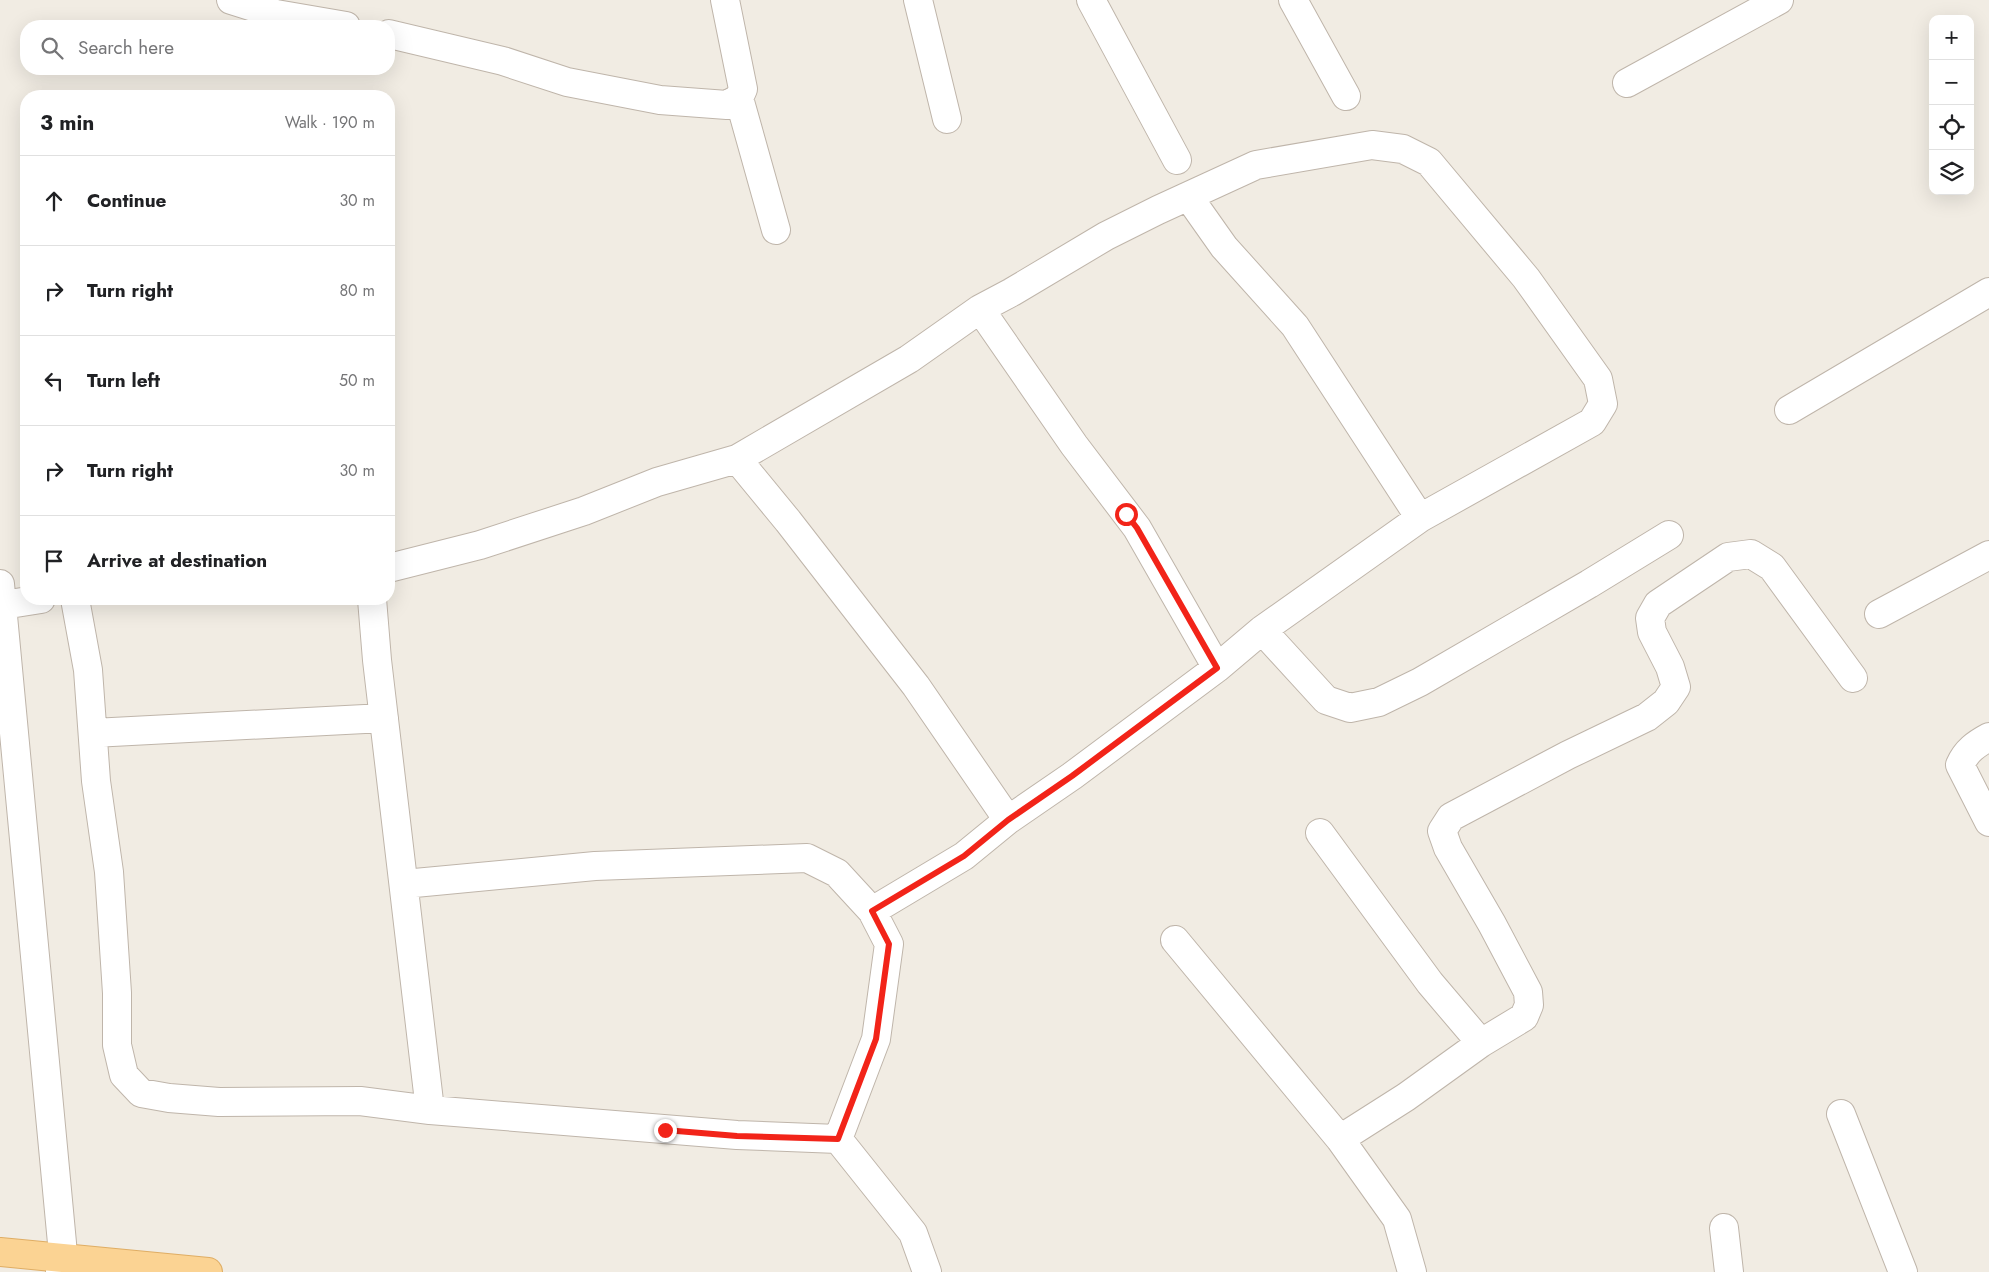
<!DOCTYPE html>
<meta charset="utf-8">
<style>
:root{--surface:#fff;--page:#f6f6f6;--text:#202124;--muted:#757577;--line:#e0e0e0}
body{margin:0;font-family:Jost,sans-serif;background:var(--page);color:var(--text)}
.controls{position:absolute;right:15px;top:15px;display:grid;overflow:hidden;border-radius:10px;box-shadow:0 5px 20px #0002}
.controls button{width:45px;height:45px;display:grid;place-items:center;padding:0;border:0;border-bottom:1px solid var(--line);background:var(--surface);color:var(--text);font:25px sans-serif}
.stop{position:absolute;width:15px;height:15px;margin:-11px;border:4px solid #f22419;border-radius:50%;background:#fff}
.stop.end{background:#f22419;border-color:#fff;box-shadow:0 1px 5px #0008}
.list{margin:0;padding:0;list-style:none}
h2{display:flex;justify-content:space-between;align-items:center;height:65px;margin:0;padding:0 20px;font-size:21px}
h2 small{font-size:16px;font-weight:400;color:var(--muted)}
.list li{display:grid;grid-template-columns:32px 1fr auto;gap:15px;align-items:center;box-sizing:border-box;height:90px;padding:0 20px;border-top:1px solid var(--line)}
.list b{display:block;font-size:19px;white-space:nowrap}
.list em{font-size:16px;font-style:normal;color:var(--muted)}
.icon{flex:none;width:28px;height:28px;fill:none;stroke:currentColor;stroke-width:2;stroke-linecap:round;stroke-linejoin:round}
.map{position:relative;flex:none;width:1989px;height:1272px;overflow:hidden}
.search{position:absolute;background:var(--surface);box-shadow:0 5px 20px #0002;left:20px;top:20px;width:375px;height:55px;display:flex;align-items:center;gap:12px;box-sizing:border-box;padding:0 18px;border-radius:20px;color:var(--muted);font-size:19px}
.panel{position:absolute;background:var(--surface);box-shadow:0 5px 20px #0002;left:20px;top:90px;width:375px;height:515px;border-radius:20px}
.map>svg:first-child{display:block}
</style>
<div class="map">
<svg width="1989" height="1272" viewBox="0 0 1989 1272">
<rect width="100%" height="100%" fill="#f1ece3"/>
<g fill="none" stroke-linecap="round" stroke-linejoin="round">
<g stroke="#bfb5aa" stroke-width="30">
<path id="minor" d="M231,0L276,14L346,26
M918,0L947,119
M1091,0L1177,160
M1293,0L1346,96
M389,34L503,61L567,82L660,100L727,105L739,98L743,89L725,0
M1627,83L1779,0
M739,98L776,230
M1188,196L1224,247L1295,326L1420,518
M980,309L1074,445L1137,528L1217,668
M1789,410L1989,292
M737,459L909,359L980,309L1012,292L1106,236L1158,210L1256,165L1372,145L1403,149L1429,162L1526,278L1598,379L1603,404L1592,422L1420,518L1262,630L1217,668L1072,776L1008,820
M389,568L480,545L584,511L657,482L737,459L788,521L916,686L1008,820L964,856L872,911
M0,584L62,1243L63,1258L60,1272
M75,599L88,670L96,781L109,872L117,993V1045L124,1075L141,1093L169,1098L219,1102L360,1101L430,1110L377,660L372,599
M3,605L41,599
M1879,614L1989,555
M1262,630L1326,700L1350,708L1379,702L1420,682L1589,584L1669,535
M93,733L384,718
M1989,737C1976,744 1966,751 1960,765L1989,822
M1320,833L1430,983L1481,1043
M404,884L595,866L807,858L837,873L872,911L889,944L876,1039L838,1139
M1175,940L1340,1139L1397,1219L1412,1272
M430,1110L737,1135L838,1139L913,1233L927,1272
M1841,1114L1903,1272
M1340,1139L1406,1097L1481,1043L1524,1017L1529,1005L1528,992L1492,924L1448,848L1442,831L1451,817L1568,755L1647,717L1666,702L1676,687L1670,667L1652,632L1650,618L1658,604L1728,557L1751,554L1772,567L1853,678
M1724,1228L1729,1272"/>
</g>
<g stroke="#dfad64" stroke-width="30">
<path id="major" d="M0,1252L208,1272"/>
</g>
<use href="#minor" stroke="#fff" stroke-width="28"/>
<use href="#major" stroke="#fbd393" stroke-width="28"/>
</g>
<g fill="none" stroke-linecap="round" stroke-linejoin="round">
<path stroke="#f22419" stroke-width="6" d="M665,1130L737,1136L838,1139L876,1039L889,944L872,911L964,856L1008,820L1072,776L1217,668L1137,528L1126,514"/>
</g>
</svg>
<div class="controls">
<button>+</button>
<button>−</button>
<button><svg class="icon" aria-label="locate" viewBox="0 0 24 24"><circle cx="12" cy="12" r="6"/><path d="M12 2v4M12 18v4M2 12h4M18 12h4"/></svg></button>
<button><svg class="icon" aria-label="layers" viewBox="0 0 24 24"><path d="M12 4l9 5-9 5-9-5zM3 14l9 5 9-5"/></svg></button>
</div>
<div class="stop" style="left:1126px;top:514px"></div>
<div class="stop end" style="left:665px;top:1130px"></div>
<div class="search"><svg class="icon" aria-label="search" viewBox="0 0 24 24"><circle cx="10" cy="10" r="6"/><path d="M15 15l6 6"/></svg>Search here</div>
<section class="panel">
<h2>3 min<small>Walk · 190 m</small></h2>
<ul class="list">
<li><svg class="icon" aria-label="ahead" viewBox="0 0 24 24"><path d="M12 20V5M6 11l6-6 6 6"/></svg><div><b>Continue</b></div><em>30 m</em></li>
<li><svg class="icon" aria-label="right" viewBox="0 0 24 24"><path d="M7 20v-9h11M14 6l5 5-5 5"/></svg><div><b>Turn right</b></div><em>80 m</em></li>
<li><svg class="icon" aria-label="left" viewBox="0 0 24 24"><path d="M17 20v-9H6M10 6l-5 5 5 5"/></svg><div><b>Turn left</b></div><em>50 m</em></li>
<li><svg class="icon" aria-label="right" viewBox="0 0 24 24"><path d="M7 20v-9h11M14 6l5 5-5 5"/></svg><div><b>Turn right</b></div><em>30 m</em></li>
<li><svg class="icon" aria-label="arrive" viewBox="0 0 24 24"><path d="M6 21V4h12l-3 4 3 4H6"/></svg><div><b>Arrive at destination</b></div></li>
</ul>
</section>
</div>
